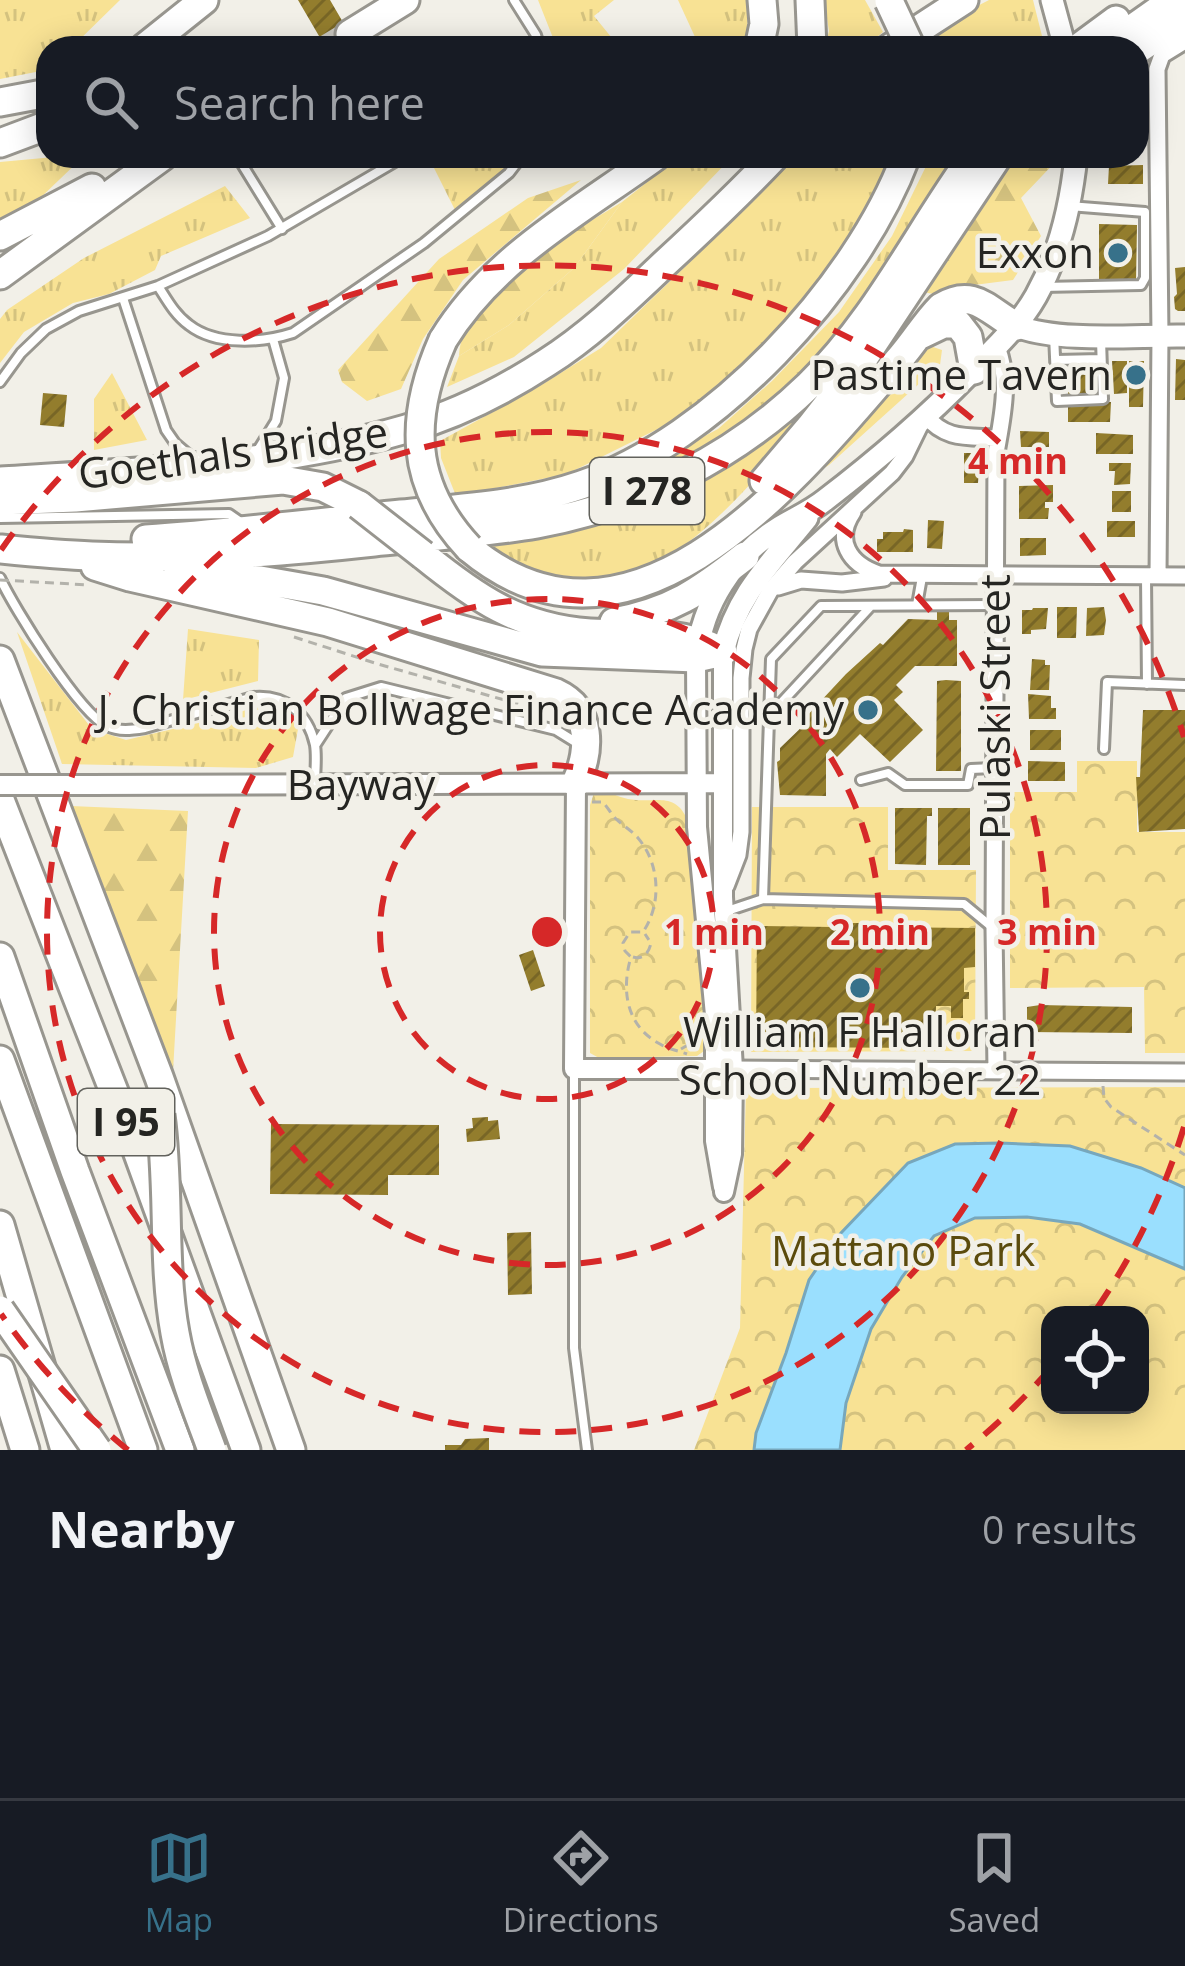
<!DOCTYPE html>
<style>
:root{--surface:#171b24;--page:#20242c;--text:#f1f3f6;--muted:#9ea1a6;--line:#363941;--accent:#37718a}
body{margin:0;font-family:"Open Sans",sans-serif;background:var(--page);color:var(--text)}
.controls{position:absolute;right:36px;bottom:36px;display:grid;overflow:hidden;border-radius:24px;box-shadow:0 6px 30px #0003}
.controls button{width:108px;height:108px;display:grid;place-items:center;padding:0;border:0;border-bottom:3px solid var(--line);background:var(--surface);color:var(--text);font:60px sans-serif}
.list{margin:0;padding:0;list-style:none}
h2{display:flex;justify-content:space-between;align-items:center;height:156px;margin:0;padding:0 48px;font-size:51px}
h2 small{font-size:39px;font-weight:400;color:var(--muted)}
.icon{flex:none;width:66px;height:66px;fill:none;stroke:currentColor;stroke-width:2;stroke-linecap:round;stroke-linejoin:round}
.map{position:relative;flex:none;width:1185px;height:1450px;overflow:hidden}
.search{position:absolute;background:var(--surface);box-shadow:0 6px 30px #0003;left:36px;right:36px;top:36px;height:132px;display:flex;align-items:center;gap:30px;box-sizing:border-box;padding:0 42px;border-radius:36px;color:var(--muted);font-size:45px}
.sheet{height:348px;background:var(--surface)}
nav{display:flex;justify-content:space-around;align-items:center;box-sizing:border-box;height:168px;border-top:3px solid var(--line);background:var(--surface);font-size:33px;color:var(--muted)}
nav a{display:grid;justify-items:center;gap:6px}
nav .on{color:var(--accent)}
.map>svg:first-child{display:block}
</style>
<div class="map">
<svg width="1185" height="1450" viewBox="0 0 1185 1450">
<defs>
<pattern id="grass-tufts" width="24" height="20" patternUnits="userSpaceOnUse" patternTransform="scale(3)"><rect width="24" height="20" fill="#f8e294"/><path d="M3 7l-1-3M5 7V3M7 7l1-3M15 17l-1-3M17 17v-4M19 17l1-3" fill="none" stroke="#d4c27f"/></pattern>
<pattern id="forest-firs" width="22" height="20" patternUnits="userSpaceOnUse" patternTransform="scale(3)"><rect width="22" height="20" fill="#f8e294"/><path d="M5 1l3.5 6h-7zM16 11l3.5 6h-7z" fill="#d4c27f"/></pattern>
<pattern id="park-crowns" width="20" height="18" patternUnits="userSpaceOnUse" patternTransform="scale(3)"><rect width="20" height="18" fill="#f8e294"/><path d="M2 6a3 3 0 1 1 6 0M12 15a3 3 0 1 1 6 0" fill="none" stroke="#d4c27f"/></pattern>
<pattern id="building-hatch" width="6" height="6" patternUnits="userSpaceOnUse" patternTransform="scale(3)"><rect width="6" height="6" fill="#937d2d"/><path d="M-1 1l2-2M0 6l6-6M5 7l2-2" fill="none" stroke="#786626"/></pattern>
</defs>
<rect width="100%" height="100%" fill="#f2f0e8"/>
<path fill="url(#grass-tufts)" d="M0,0H120L71,48H48L46,70L0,79Z
M538,0H614L594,16L616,43L614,48H557Z
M678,0H747L748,36L741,48H682L695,37Z
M824,0H865L883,32L864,48H825L829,31Z
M989,0H1033L1045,48H934L931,30Z
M65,156H84L35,203L0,224V162Z
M428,156H514L507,170L456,212Z
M680,156H733L624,269L514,357L447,387L459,356L509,325L574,268L622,202Z
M786,156H892L867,212L781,333L678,419L567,474L456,496L441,458L440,441L538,387L601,348L691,261Z
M931,156H965L846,321L849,325C810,374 759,418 706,449C679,465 645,472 617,482L718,429L772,381L839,312L892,236Z
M225,186L250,218L161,256L155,270L109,294L73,303L24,332L0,363V319L7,310L84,258Z
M930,346L942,350L940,365L829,465L804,481Z
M112,373L147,440L94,450V399Z
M795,419L801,427C731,506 639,627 519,566C508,561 498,552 488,545L576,531L646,507L722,470Z
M188,629L259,640L258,681L183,700Z
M17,632L92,729L126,740L228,716L264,704L290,717L298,729L293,757L256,768L62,764Z"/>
<path fill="url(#forest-firs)" d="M1015,156H1061L1021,198L1041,236L1013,280L974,285L949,297L923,292L975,210Z
M581,180L463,280L423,339L401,389L367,401L342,382L338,370L439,259L528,198Z
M622,202L574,268L509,325L459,356C463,286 570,235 622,202Z
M71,806L188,811L173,1071Z"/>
<path fill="url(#park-crowns)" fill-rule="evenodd" d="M1077,761H1137V832H1185V1053H1145L1144,987L1010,988V792H1077Z
M599,790C610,792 618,797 628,799C655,804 675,790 688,821L709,1036L704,1051L697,1056L599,1058L590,1053V805L594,793Z
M752,807H888V870H976L975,1051L751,1052Z
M1185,1087V1450H694L740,1328L746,1088ZM1050,1315H1140V1405H1050Z"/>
<path fill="#f8e294" d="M1140,1382L1185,1419V1450H1041L1078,1405H1140Z"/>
<path fill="#9adffe" stroke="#77a7bc" stroke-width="3" d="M1000,1143L1070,1146L1141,1168L1185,1188V1269L1080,1224L1027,1217L975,1218L934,1236L902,1277L871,1329L846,1403L840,1450H754L756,1433L786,1353L809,1280L841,1233L908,1163L955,1144Z"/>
<path fill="url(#building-hatch)" d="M298,0H330L358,48H326Z
M1143,165V184H1108L1109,166Z
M1099,224L1137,225L1136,282L1099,281Z
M1185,267V311H1178L1175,309L1174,297L1177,294L1175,268Z
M1176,359L1185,360V400H1175Z
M1112,361H1127V393L1114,394Z
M1129,361H1144L1143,407H1129Z
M1069,363H1087L1086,395L1068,394Z
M43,393L67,395L64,427L40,425Z
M1068,402H1111L1110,422H1068Z
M1020,431L1049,432V447H1021Z
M1096,433L1133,435V454H1096Z
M964,453H980L978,483H964Z
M1021,455H1049L1048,470H1021Z
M1109,463H1131L1130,484L1114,485L1115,471H1109Z
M1053,485V502H1045V508H1049L1048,519H1019V486Z
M1112,491H1131V512H1112Z
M928,520L944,521L942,549L927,548Z
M1107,521H1135V537H1107Z
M904,529L913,530V552H877V539H883V532H903Z
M1020,538H1046V555L1020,556Z
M1057,607H1077L1076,638H1057Z
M1104,607L1106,620L1104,635L1086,636L1087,608Z
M1033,608H1048L1046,629L1031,630V634H1022V610H1032Z
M937,612H949V620H957V666H915L896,685L903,692L894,700L923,730L890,762L860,734L837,757L830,749L826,754V796L780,795L777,762L780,760V748L807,722L804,719L846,674L880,643L883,645L908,619L937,620Z
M1032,659L1045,660V665H1050L1049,690H1030Z
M946,680L961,681V771H936L937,681Z
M1028,694L1051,696V708H1056V719H1029Z
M1143,710H1185V829L1139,832L1136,777H1140Z
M1030,730H1061V750H1030Z
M1028,761L1065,762V781H1028Z
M895,808H932V816H927L926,865L895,864Z
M938,808H970V865H938Z
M832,923H867V927L975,928V967L964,968V992H969V999H963V1018H951V1006H936L935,1048L756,1047L757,926L832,927Z
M533,950L545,986L531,991L519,955Z
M1040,1005L1132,1007V1033L1027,1032V1007Z
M488,1117V1121L498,1120L500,1139L467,1142L466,1129L473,1128L472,1118Z
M271,1124L439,1125V1175H388V1195L270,1194Z
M531,1232L532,1294L508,1295L507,1233Z
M489,1438V1450H445V1445H461L465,1439Z"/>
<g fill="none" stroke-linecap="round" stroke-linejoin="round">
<path stroke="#c9c7c0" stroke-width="27" stroke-dasharray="27 14" stroke-linecap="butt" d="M327,48L350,34"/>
<g stroke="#98968f" stroke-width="14">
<path id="service" d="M514,0L536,35L540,48
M237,156L282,229
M158,286C167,300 175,315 189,325C216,346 262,343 293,333L424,243L509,173L522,156
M1042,287L1141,285L1145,278V212L1069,206
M123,298L166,430L175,443L195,460
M1054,335L1057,401L1103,399L1101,340
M1056,360L1101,359
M1056,381H1068
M0,382L21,353L46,329L79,311L158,286L268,236L405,156
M258,450L276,421L284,378L273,339
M0,518L229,514L242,523
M1146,577L1147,684
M0,578C14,608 79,713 107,726C119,732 132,730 145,728L253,697C285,694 308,713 315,745C317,757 315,772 315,784
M917,605L922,577
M770,707L781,703L870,607
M316,744L346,698L381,687L556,730L577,743
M1104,749L1107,682L1185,685
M861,780L888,773L905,785H968L971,769L993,768
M763,899L964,904L993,928
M727,911L763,899L771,659L821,606L994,605
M574,1069V1348L587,1450"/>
</g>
<g stroke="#98968f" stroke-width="21">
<path id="minor" d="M853,512C834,540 849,564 879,574L1185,576
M1158,576L1160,335L1157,69L1162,55L1185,41
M778,587L801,580L842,583L884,578
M726,886L738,855L741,832V678L744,649L749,629L770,591L795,562L892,473L905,456L925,415C946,441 968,436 998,438
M733,1069L1185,1072
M996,1070L994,929L996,453C1002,418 1011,381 997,347"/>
</g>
<g stroke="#98968f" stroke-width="24">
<path id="tertiary" d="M723,652V897L733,1069L732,1154L724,1192
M696,658L697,827L715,1015V1141L723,1187
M576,783L574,1069H727
M89,785L722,783"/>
</g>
<g stroke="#98968f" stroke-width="27">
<path id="secondary" d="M1052,0L1065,48
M1016,326C1062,343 1136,335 1185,336
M723,652C737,594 771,563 807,518
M697,656C702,604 733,557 777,529C793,519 810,512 825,500C876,461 925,419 970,373C994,349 1019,326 1036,296C1060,253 1071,205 1076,156"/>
</g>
<g stroke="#98968f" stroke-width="33">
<path id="motorway" d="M810,0L812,48
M350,34L405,0
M144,48L204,0
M759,48L764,24L762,0
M890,48L964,0
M1078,48L1116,20
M1105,48L1173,0
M1137,50L1185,18
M0,102L48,93
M0,143L48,125
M0,236L92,188
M0,275L163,156
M920,335L943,324H958L968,337L974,370
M443,340C493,258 580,211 656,156
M0,481C132,473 278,466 406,429C455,415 503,391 546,363C590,335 626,300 664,264C702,229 739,194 775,156
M764,481L810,427L861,362L998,156
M0,501L75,498L283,480L323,487L359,505
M146,539C231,533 316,523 401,514C461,508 523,505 581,485C714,440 857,287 906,156
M469,548C634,686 801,473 901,357C915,341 926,322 941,307C974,287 988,311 1016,326
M1,549C31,552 62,555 92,556C186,560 281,552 374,542C428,537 483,533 537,524C639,505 734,458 809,385C877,319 918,232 973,156
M423,555C476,598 519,628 590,633C634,636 678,629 719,650
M95,566L130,577L328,622L556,693C593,710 590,751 576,783
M178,571L232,575L323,591L542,652L696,658L723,652
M614,622C672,611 699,592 745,556
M0,660L159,1077L291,1450
M0,800L136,1148L246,1450
M0,957L75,1171L180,1450
M0,1060L143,1450
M0,1225L65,1450
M0,1370L25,1450"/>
</g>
<path stroke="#b3b2ab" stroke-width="3" stroke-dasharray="9 6" stroke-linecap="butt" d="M294,637L378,664L529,707L542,715
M592,802H603C607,807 611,813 615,818C622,825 631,830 638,838C660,864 662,904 643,932H630L623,943L625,951L631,957C621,990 626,1026 660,1044C668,1049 679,1051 687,1054
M633,957C643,960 649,953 651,943L645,934
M681,1049L698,1039
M1103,1086L1104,1098L1111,1107L1185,1155"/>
<use href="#service" stroke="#fff" stroke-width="8"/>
<use href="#minor" stroke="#fff" stroke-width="15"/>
<use href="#tertiary" stroke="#fff" stroke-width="18"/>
<use href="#secondary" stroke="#fff" stroke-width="21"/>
<use href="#motorway" stroke="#fff" stroke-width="27"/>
<g stroke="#98968f" stroke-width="24" stroke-linecap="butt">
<path id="tertiary-bridge" d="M0,785H89"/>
</g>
<g stroke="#98968f" stroke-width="33" stroke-linecap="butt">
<path id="motorway-bridge" d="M889,1L911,48
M443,340C409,417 409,484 469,548
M359,505L423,555
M160,1115C170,1187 162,1262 175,1333C182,1373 198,1412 212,1450
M0,1310L97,1450"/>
</g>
<path stroke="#b3b2ab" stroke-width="3" stroke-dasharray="9 6" stroke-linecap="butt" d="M0,580L89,585"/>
<use href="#tertiary-bridge" stroke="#fff" stroke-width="18"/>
<use href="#motorway-bridge" stroke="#fff" stroke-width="27"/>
</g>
<g fill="none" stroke="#d62828" stroke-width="6" stroke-dasharray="21 15">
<circle cx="547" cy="932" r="167"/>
<circle cx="547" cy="932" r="333"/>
<circle cx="547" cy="932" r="500"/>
<path d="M1184 1127A666 666 0 0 1 1093 1314M1050 1369A666 666 0 0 1 966 1450M128 1450A666 666 0 0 1 1 1314M1 550A666 666 0 0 1 1184 737"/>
</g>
<g fill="#37718a" stroke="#f2f0e8" stroke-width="4.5">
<circle cx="1118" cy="253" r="12"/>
<circle cx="1136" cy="375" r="12"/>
<circle cx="868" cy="710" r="12"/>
<circle cx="860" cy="988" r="12"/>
</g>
<g text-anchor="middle" stroke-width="9" stroke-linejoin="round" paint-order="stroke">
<g fill="#f2f0e8" stroke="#62625d" stroke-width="3">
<rect x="590" y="458" width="114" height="66" rx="9"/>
<rect x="78" y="1089" width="96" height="66" rx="9"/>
</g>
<g font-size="39" font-weight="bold" fill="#252522">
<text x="647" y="505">I 278</text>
<text x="126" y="1136">I 95</text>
</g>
<g font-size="42" fill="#252522" stroke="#f2f0e8" text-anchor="end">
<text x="1094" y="268">Exxon</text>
<text x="1112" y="390">Pastime Tavern</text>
<text x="844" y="725">J. Christian Bollwage Finance Academy</text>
<text x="860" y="1047" text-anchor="middle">William F Halloran<tspan x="860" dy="48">School Number 22</tspan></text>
</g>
<g font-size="42" fill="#252522" stroke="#f2f0e8">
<text transform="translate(233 453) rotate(-8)" y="15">Goethals Bridge</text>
<text transform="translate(995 707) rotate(-90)" y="15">Pulaski Street</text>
<text x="361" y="800">Bayway</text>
</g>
<g font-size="42" fill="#5b4b0d" stroke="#f2f0e8">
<text x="903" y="1266">Mattano Park</text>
</g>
</g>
<circle cx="547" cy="932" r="18" fill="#d62828" stroke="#f2f0e8" stroke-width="6"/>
<g font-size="36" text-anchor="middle" font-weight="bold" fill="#d62828" stroke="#f2f0e8" stroke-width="9" stroke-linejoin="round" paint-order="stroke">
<text x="1018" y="474">4 min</text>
<text x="714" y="945">1 min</text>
<text x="880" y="945">2 min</text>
<text x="1047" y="945">3 min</text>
</g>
</svg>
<div class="controls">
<button><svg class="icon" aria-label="locate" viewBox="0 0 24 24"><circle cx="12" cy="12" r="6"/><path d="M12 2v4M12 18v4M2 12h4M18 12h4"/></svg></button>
</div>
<div class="search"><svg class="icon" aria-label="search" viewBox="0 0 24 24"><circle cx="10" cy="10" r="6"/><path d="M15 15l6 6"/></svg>Search here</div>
</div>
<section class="sheet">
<h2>Nearby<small>0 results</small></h2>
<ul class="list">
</ul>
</section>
<nav>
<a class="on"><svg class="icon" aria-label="map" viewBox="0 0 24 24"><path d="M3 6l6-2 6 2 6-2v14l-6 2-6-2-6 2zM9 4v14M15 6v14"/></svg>Map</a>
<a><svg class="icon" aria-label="directions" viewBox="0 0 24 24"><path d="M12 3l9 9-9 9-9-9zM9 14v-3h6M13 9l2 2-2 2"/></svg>Directions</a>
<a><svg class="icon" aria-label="saved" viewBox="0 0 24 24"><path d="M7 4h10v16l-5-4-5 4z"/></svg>Saved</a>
</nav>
